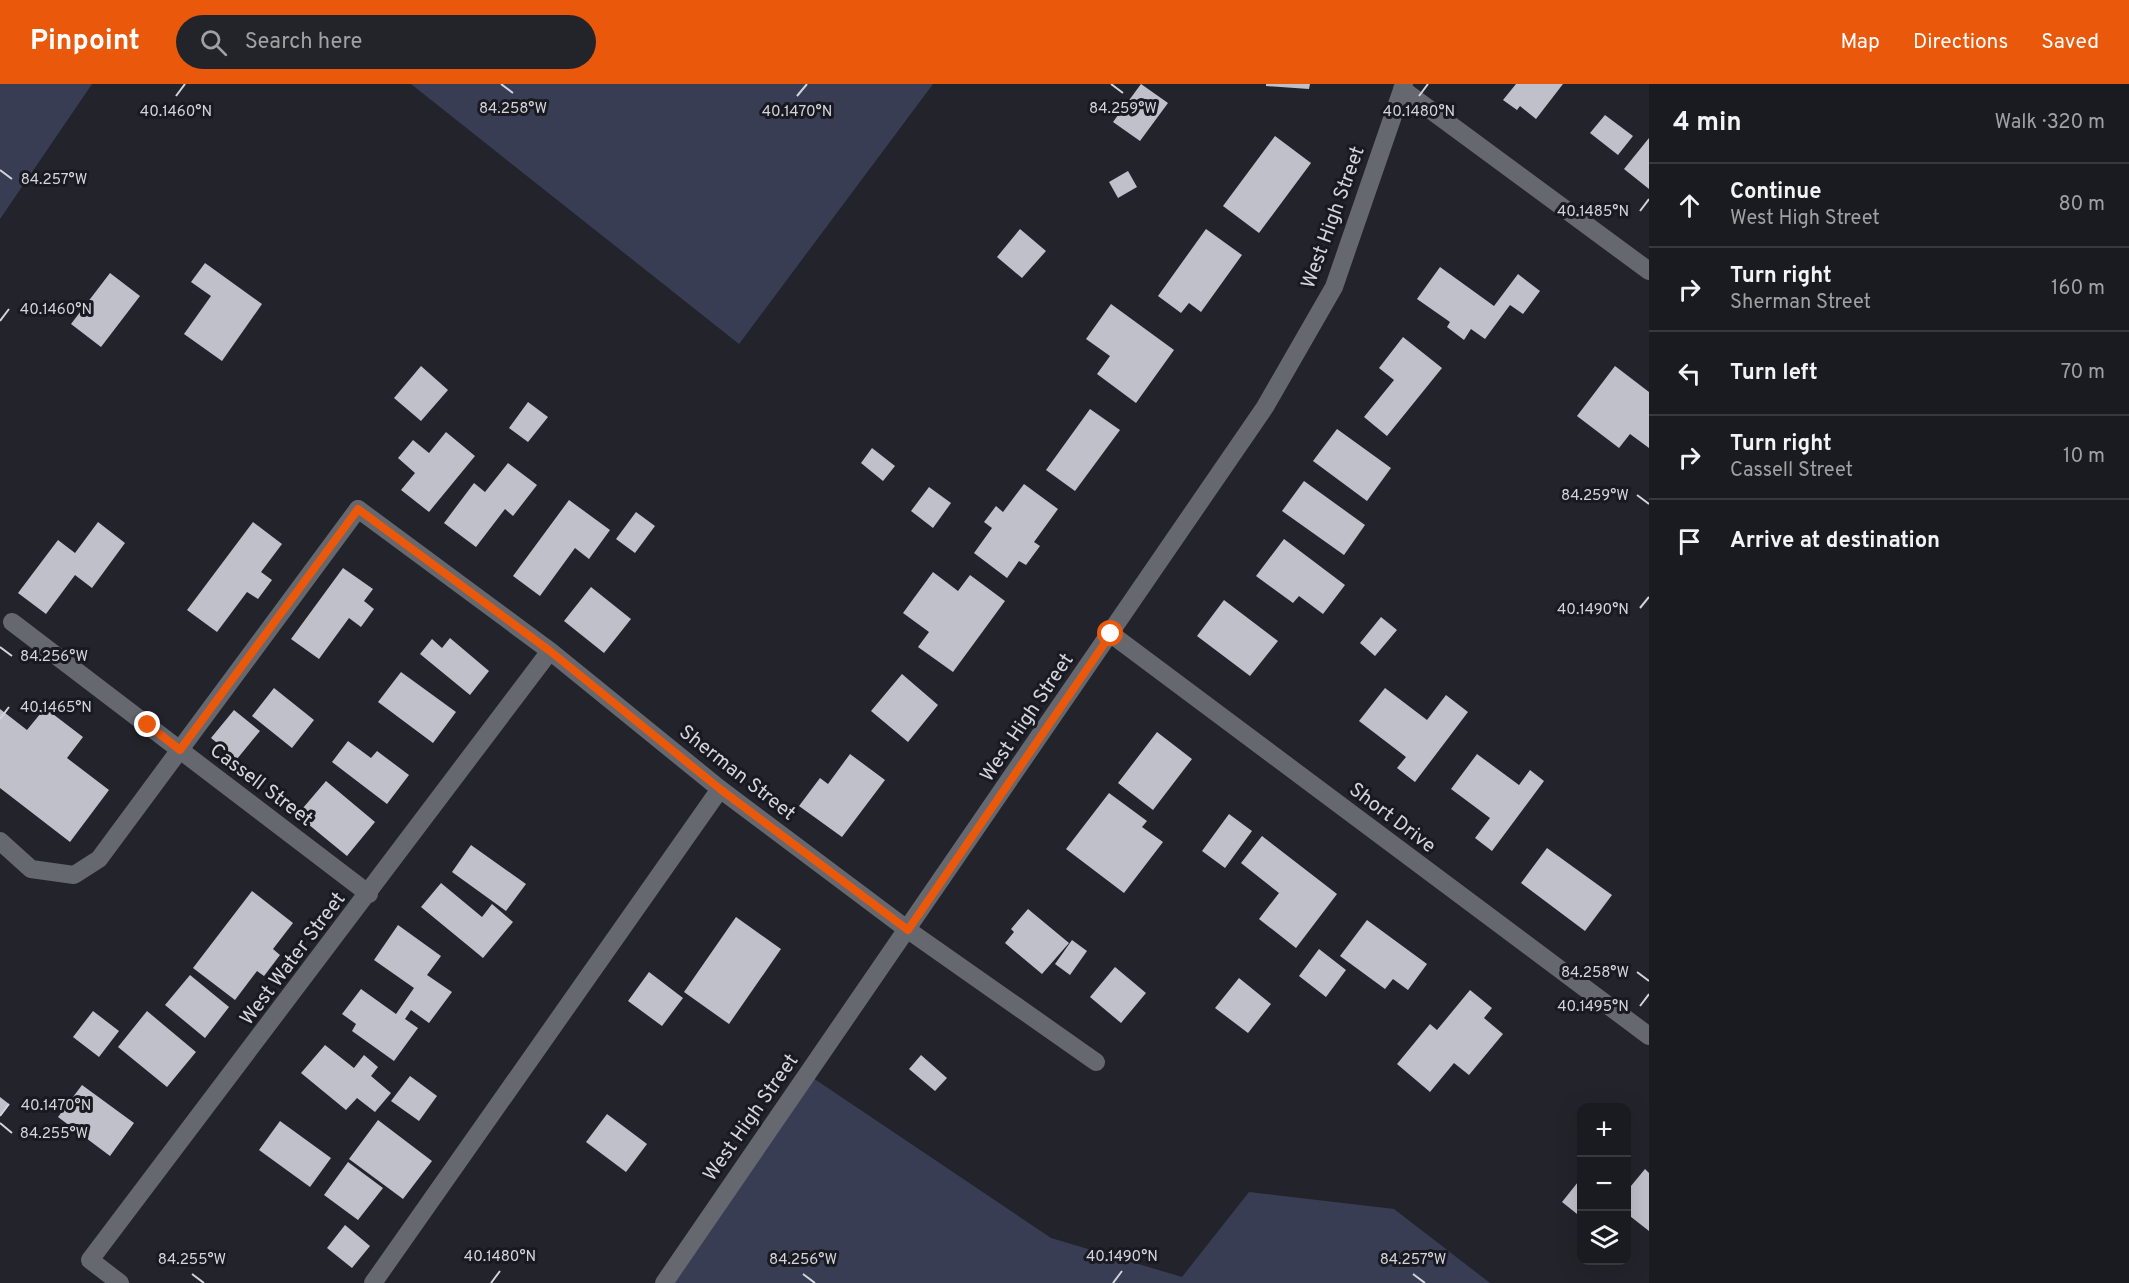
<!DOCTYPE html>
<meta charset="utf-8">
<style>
:root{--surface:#1a1b20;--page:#232429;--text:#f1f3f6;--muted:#9fa1a5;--line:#38393e;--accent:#ea580c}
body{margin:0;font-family:Overpass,sans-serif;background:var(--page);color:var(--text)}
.controls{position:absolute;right:18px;bottom:18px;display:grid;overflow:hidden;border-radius:12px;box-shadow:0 6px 24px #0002}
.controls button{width:54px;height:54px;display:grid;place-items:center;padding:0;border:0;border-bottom:2px solid var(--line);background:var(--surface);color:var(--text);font:30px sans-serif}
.stop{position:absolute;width:18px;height:18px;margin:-14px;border:4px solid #ea580c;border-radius:50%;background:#fff}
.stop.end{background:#ea580c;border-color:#fff;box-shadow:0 2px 6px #0008}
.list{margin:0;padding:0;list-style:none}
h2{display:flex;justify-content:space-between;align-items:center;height:78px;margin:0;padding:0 24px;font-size:26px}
h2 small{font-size:20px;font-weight:400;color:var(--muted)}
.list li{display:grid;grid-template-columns:39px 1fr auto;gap:18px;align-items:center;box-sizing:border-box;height:84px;padding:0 24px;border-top:2px solid var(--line)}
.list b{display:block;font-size:22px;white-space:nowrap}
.list p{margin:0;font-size:20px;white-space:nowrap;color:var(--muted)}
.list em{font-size:20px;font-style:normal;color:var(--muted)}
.icon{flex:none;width:33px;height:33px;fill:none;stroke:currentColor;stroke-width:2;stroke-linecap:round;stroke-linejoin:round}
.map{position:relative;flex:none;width:1649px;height:1199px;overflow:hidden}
header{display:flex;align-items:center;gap:36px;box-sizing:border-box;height:84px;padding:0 30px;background:var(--accent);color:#fff}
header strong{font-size:28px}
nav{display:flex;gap:33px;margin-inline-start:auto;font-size:21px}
.search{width:420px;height:54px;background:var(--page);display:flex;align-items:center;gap:15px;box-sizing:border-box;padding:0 21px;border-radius:33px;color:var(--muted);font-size:22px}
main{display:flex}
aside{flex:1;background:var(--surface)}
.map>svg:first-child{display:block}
</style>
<header>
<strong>Pinpoint</strong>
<div class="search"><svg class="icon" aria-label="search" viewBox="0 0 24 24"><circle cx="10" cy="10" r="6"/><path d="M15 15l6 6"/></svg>Search here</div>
<nav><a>Map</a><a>Directions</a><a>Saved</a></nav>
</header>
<main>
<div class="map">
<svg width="1649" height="1199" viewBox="0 0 1649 1199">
<rect width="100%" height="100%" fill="#23242b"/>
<path fill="#393d54" d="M0,0H92L0,135Z
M411,0H933L739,260Z
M807,990L1051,1154L1182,1193L1249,1108L1394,1125L1490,1199H664Z"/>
<path fill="#bfc0ca" d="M1141,0L1168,19L1140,57L1113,38Z
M1266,0H1310L1309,5L1266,2Z
M1516,0H1563L1536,35L1520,22L1517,26L1503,16Z
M1605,31L1633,52L1618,71L1590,49Z
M1275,52L1311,79L1259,149L1223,122Z
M1649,54V105L1624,85Z
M1128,87L1137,103L1118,114L1109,98Z
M1020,145L1046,167L1022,194L997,173Z
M1206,145L1242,171L1201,228L1189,219L1181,229L1158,212Z
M205,179L262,220L222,277L184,250L211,212L191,198Z
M1440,183L1494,222L1518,190L1540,207L1523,230L1510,221L1485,255L1471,245L1464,256L1447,243L1450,238L1417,215Z
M110,189L140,212L101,263L71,240Z
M1111,220L1174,266L1136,319L1097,290L1110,272L1086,255Z
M1403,253L1442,284L1387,352L1364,333L1394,296L1379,284Z
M421,282L448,306L421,337L394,314Z
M1615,282L1649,308V364L1630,350L1619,364L1577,332Z
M528,318L548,333L528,358L509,344Z
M1090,325L1120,346L1075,407L1046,386Z
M1337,345L1391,384L1367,417L1313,377Z
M446,348L475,372L429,428L401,406L415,389L398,374L413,356L429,369Z
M872,364L895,382L883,397L861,379Z
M508,379L537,401L513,432L505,425L476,463L444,439L474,399L485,408Z
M1304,397L1365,441L1344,471L1282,427Z
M1024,400L1058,425L1034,458L1040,462L1026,481L1019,477L1007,494L974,469L992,444L984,438L996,422L1003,428Z
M929,403L951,419L933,444L911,427Z
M569,416L610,446L589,475L575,464L540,512L513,492Z
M636,428L655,442L635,469L616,455Z
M98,438L125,459L92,504L75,491L46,530L18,509L58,456L75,469Z
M253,438L282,460L261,488L272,496L258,515L247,508L217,548L187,526Z
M1284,455L1345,501L1323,530L1299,512L1293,519L1256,492Z
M343,484L373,505L364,517L374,525L361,543L349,534L319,575L291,555Z
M933,488L958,507L970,491L1005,517L953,588L918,563L929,548L903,529Z
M591,503L631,535L604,569L564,537Z
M1224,516L1278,557L1250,592L1197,552Z
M1381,533L1397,546L1375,572L1360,559Z
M450,554L489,587L470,611L420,570L432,555L442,564Z
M401,588L456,628L433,659L378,618Z
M902,590L938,621L908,658L871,627Z
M274,604L314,636L292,664L252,632Z
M1385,604L1427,636L1446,611L1468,628L1415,698L1397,684L1406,673L1359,637Z
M45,624L83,653L67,674L109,706L70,758L0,704V625L27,646Z
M234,626L260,647L237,675L211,654Z
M1157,648L1192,675L1153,726L1118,699Z
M348,657L371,674L377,667L409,691L387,720L332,678Z
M850,670L885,696L842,753L799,722L820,694L828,700Z
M1477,670L1519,701L1530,686L1544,697L1492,767L1475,754L1490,734L1451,705Z
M326,697L375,738L347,772L297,731Z
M1109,709L1147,737L1142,743L1163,758L1124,809L1066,765Z
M1229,730L1252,747L1225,784L1202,767Z
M1262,752L1337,810L1296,864L1259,835L1279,809L1241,779Z
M471,761L526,800L506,827L452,788Z
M1547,764L1612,811L1585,847L1521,799Z
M441,799L482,833L492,820L513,838L483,874L421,823Z
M252,807L293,839L273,865L280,871L264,892L257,887L235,916L193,884Z
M1028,825L1069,859L1042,890L1005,859L1014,848L1011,845Z
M736,833L781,865L729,940L684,908Z
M1367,836L1427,880L1408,906L1393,895L1385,905L1340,872Z
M398,841L441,872L427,891L452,908L429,939L411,926L405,935L418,944L394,977L352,947L356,940L342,930L361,905L396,930L414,904L374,876Z
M1072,856L1087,867L1070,891L1055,880Z
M1319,865L1346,886L1326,913L1299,892Z
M1115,883L1146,909L1121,939L1090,913Z
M649,888L683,914L662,942L628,917Z
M190,891L229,923L205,954L165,921Z
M1239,894L1271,920L1248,949L1215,924Z
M1470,906L1492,924L1484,934L1503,950L1469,991L1454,979L1430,1008L1397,980L1430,940L1437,946Z
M93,927L119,947L99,973L73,953Z
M147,927L196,968L167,1003L118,963Z
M325,961L354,984L364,971L378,983L371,992L391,1009L375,1028L357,1014L346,1026L301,989Z
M921,971L947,994L935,1007L909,985Z
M410,992L437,1012L419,1037L391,1017Z
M82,1001L134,1039L110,1072L58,1033Z
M0,1013L9,1020L0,1031Z
M607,1030L647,1060L626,1088L586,1058Z
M378,1036L432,1077L403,1115L349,1075Z
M280,1037L331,1074L310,1103L259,1066Z
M348,1078L383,1104L358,1136L324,1111Z
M1645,1085L1649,1089V1147L1626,1129V1108Z
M1582,1093V1134L1562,1118Z
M345,1141L370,1162L352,1184L327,1164Z"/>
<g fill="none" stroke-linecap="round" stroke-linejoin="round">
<path stroke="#666870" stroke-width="18" d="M0,757L31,785L74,791L99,775L358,425
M373,1199L720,705"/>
<path stroke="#666870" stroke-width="18" d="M1402,5L1649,187
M358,425L550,567L720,705L908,846L1096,978
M12,538L369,810
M1111,550L1649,952
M120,1199L90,1176L550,567
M664,1199L1265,323L1334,203L1404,0"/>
</g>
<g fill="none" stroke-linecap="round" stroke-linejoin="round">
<path stroke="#ea580c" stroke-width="8" d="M148,641L180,666L358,425L550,567L720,705L908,846L1111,550"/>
</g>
<path fill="none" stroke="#d4d5da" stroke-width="2" d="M501,0L513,9M1111,0L1123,9M176,12L185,0M797,12L807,0M1419,12L1428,0M0,86L12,95M1640,127L1649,115M0,237L9,225M1637,411L1649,420M1640,524L1649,513M0,563L12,572M0,635L9,623M1637,888L1649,897M1640,922L1649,910M0,1032L9,1020M0,1039L12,1049M192,1190L204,1199M803,1190L815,1199M1413,1190L1425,1199M491,1199L500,1187M1113,1199L1122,1187"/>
<g text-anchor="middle" stroke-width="6" stroke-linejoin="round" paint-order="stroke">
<g font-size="20" fill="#d4d5da" stroke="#191a21">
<text transform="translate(1332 133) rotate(-70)" y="7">West High Street</text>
<text transform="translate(1026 633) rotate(-56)" y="7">West High Street</text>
<text transform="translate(738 688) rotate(38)" y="7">Sherman Street</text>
<text transform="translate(262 700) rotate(37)" y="7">Cassell Street</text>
<text transform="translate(1393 733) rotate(37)" y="7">Short Drive</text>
<text transform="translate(292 874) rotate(-53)" y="7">West Water Street</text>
<text transform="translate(750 1033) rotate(-55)" y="7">West High Street</text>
</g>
</g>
<g font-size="15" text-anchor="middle" fill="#d4d5da" stroke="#191a21" stroke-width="6" stroke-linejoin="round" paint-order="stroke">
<text x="513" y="29">84.258°W</text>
<text x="1123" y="29">84.259°W</text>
<text x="797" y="32">40.1470°N</text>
<text x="176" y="32">40.1460°N</text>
<text x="1419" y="32">40.1480°N</text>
<text x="54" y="100">84.257°W</text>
<text x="1593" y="132">40.1485°N</text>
<text x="56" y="230">40.1460°N</text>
<text x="1595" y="416">84.259°W</text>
<text x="1593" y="530">40.1490°N</text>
<text x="54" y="577">84.256°W</text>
<text x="56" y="628">40.1465°N</text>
<text x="1595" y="893">84.258°W</text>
<text x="1593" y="927">40.1495°N</text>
<text x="56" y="1026">40.1470°N</text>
<text x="54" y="1054">84.255°W</text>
<text x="500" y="1177">40.1480°N</text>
<text x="1122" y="1177">40.1490°N</text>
<text x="192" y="1180">84.255°W</text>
<text x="803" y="1180">84.256°W</text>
<text x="1413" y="1180">84.257°W</text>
</g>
</svg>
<div class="controls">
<button>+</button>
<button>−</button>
<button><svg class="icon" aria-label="layers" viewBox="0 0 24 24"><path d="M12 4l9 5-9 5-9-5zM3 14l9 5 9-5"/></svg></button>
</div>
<div class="stop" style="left:1111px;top:550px"></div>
<div class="stop end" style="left:148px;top:641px"></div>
</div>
<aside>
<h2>4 min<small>Walk · 320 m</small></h2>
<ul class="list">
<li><svg class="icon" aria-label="ahead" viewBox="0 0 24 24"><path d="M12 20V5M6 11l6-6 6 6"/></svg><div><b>Continue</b><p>West High Street</p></div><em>80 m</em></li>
<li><svg class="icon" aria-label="right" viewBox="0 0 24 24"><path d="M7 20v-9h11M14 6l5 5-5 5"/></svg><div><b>Turn right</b><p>Sherman Street</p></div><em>160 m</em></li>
<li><svg class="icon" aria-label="left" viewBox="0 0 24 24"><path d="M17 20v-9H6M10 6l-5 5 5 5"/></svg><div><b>Turn left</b></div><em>70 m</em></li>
<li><svg class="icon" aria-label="right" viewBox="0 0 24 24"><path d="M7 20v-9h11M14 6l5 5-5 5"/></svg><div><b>Turn right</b><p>Cassell Street</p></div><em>10 m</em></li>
<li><svg class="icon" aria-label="arrive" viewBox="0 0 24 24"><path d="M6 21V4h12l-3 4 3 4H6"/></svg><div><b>Arrive at destination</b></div></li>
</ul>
</aside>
</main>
